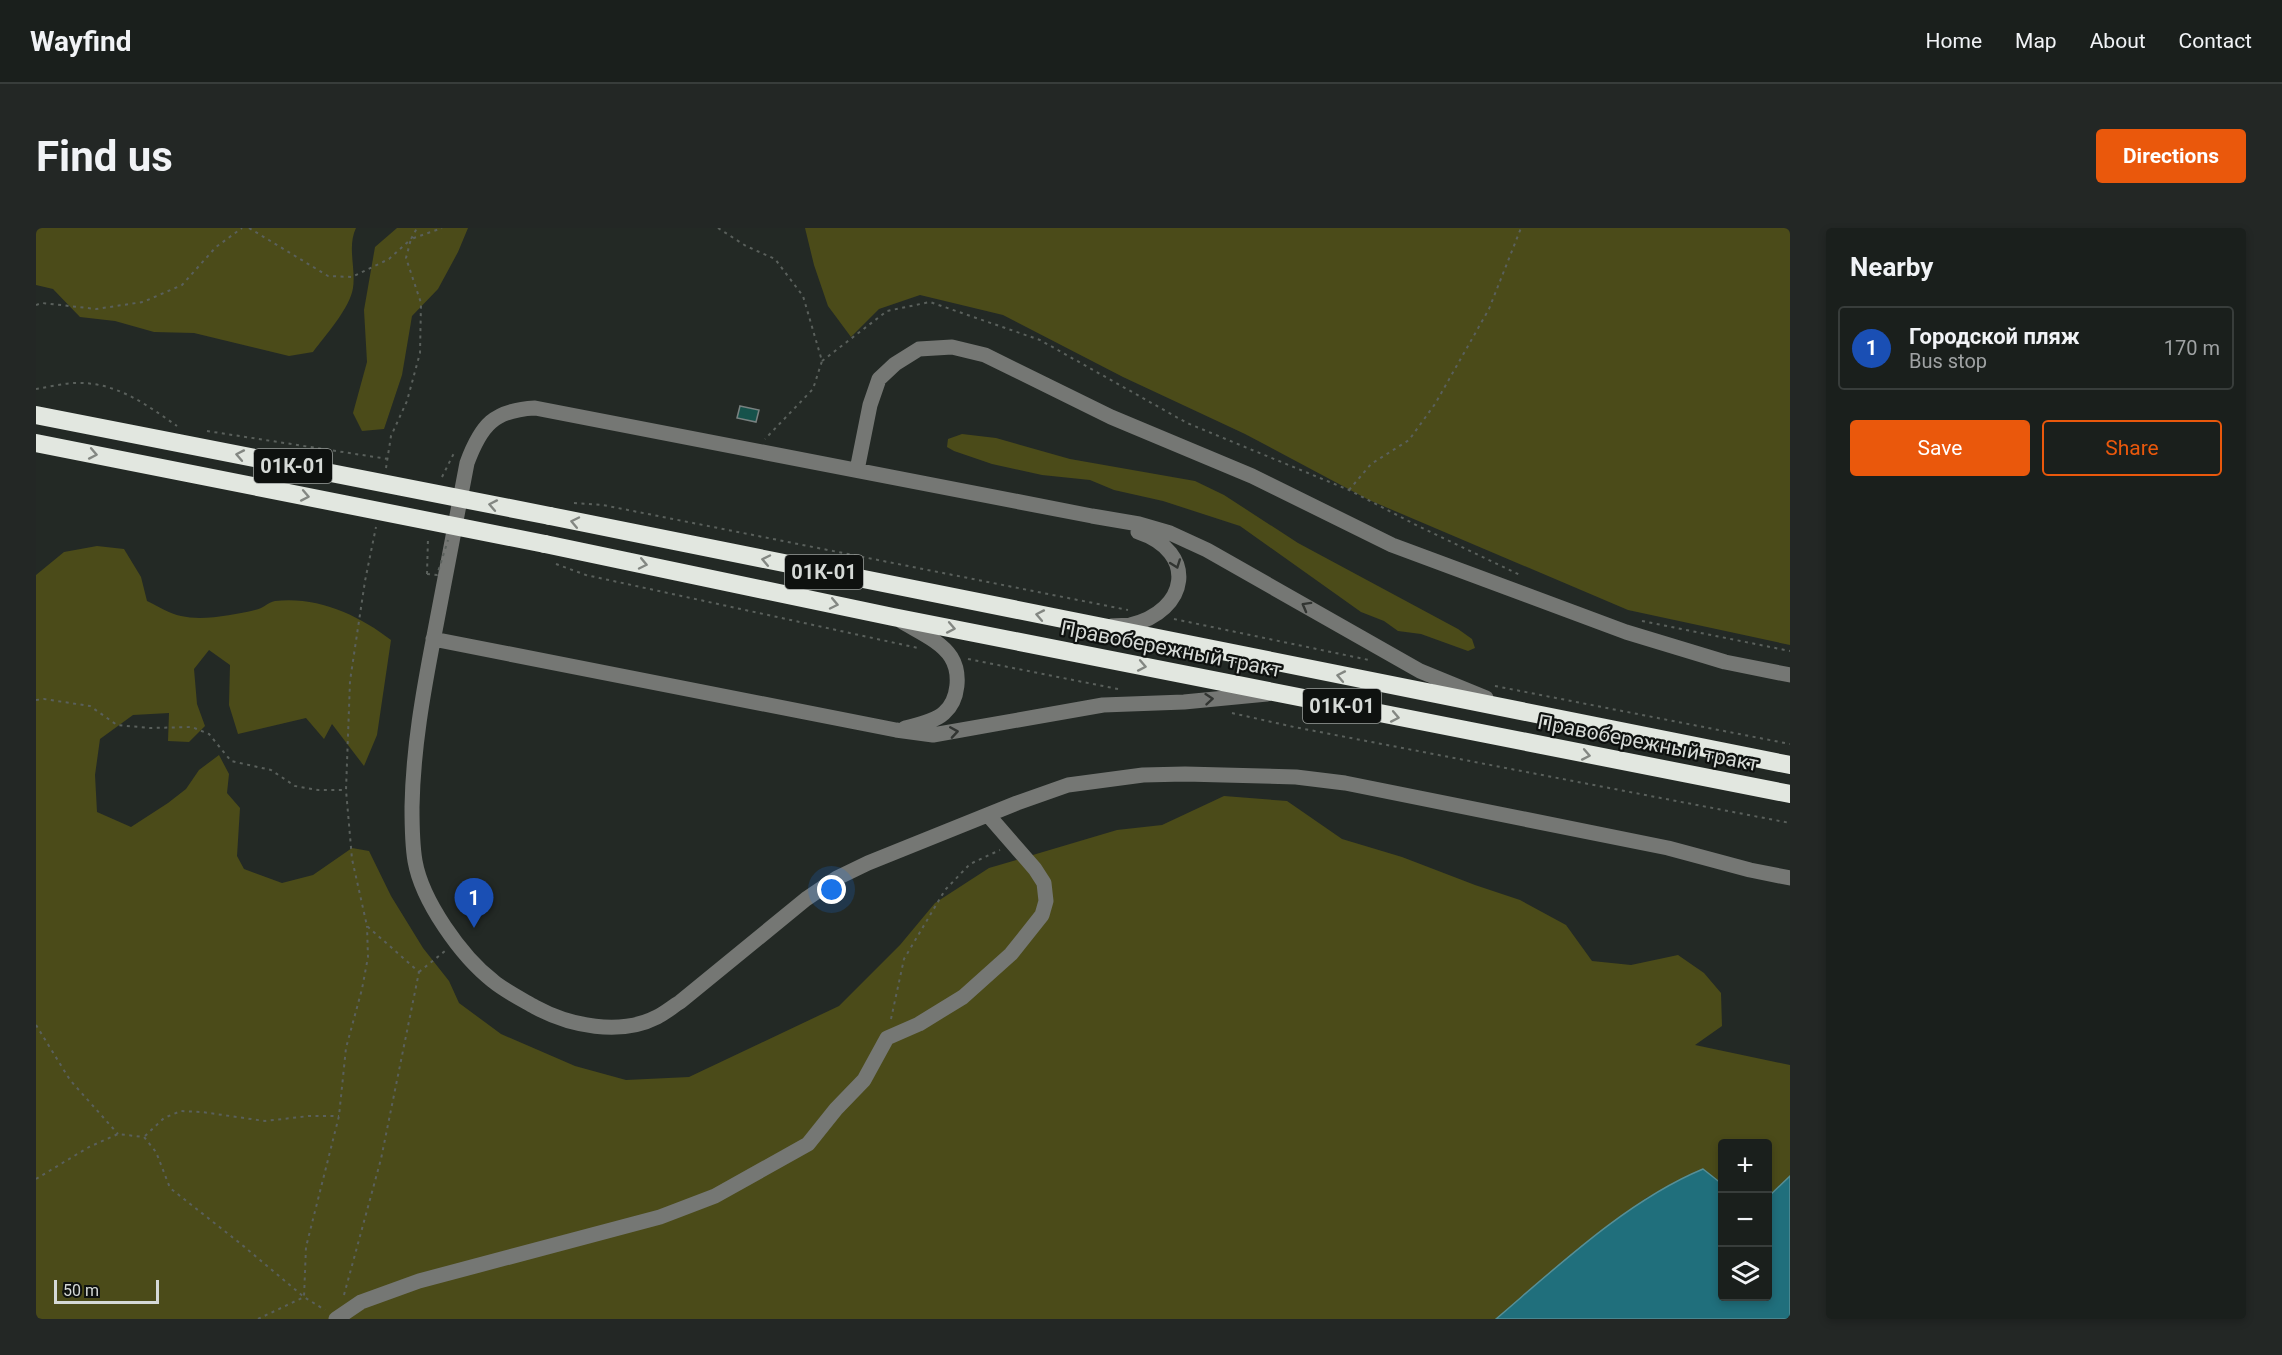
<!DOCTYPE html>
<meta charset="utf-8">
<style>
:root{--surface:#1a1f1c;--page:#232725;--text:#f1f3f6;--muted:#9fa2a3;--line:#383d3b;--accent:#ea580c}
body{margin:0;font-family:Roboto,sans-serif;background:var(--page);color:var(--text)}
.controls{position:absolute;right:18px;bottom:18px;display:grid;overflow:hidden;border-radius:6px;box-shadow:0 3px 9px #0003}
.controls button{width:54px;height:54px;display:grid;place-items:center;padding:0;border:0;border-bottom:2px solid var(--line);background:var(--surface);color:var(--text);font:30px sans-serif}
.scale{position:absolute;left:18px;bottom:15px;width:105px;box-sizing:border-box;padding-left:6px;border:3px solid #d5d9d6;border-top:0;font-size:16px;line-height:21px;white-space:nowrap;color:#d5d9d6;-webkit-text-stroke:4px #0e110f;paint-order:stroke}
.you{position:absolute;left:796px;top:662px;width:21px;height:21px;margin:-15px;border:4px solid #fff;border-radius:50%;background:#1a73e8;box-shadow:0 0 0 9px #1a73e833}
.badge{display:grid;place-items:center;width:39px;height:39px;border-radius:50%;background:var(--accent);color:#fff;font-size:20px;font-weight:700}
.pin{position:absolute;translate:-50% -50px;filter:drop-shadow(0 2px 3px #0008)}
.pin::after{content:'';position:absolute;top:32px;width:21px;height:18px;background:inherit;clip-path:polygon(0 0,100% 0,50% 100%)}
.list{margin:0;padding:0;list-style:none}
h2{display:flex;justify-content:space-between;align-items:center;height:78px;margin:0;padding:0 24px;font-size:26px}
h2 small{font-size:20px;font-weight:400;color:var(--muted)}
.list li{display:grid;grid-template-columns:39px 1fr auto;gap:18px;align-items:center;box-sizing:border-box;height:84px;margin:0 12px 12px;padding:0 12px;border:2px solid var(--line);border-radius:6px}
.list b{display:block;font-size:22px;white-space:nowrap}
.list p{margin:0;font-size:20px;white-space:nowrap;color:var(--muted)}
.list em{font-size:20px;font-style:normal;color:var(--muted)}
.actions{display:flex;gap:12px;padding:18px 24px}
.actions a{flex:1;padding:14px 0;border:2px solid var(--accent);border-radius:6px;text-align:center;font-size:21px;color:var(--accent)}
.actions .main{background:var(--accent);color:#fff}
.icon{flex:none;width:33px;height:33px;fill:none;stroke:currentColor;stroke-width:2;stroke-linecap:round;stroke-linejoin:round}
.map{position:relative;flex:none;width:1754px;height:1091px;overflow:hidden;border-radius:6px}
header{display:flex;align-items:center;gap:36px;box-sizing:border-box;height:84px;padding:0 30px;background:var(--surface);border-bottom:2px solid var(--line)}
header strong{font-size:28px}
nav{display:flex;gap:33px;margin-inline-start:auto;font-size:21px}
.intro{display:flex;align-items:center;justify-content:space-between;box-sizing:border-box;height:144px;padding:0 36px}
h1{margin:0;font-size:42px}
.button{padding:15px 27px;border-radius:6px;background:var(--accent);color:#fff;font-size:21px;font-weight:700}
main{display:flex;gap:36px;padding:0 36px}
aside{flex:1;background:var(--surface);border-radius:6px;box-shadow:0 3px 9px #0003}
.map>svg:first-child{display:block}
</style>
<header>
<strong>Wayfind</strong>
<nav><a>Home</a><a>Map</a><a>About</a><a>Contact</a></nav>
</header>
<div class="intro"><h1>Find us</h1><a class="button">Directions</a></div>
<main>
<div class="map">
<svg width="1754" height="1091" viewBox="0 0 1754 1091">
<rect width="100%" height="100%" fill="#232925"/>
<path fill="#4b4b19" d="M0,0H320C311,19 320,40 317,60C314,80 289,108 277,124L253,128L158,105L118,104L79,93L44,89L17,61L0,57Z
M361,0H432L422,24L402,61L376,88L366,147L348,201L326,203L317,185L331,134L328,82L339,19Z
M769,0H1754V417L1592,382L1333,272L1209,206L1087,149L967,87L884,67L843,81L815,109L792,78L778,37Z
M926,206L960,210L1034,231L1159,253L1188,267L1262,315L1422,401L1436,411L1439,420L1432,423L1385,406L1362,403L1348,393L1325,384L1204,298L1127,273L1078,262L1054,252L1006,247L956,236L918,223L911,219L912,211Z
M61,318L88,321L105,349L111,373C122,378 134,386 145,388C166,393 198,387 219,382C227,381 232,374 239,373C281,368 323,387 355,412L341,507L328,538L296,496L288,511L270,490L202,506L193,477L194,437L173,422L158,441L161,476L169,498L153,514L132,513L133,485L97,487L64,511L59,547L61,584L95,599L132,575L150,561L163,542L183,527L193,546L191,565L204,580L201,628L208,641L246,655L277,647L316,620L333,623L355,668L387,720L413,753L423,775L465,806L539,838L590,852L653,849L803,778L864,717L899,675L953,640L1081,602L1126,597L1188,568L1251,573L1306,611L1366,629L1439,657L1484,672L1530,697L1556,733L1595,737L1642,727L1668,745L1685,765L1686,798L1659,817L1754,837V948L1732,969V916H1686V956L1667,941L1610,970L1518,1042L1460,1091H0V347L28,324Z"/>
<path fill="#206f7c" stroke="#568f97" stroke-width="1.5" d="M1667,941L1686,956V1068H1732V969L1754,948V1091H1460C1522,1038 1592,972 1667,941Z"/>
<path fill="#16524b" stroke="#788180" stroke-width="1.5" d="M704,178L723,182L720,194L701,190Z"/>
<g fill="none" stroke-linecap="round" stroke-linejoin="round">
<path stroke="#5a605c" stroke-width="2" stroke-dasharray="3 4.5" stroke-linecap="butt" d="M213,0L292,48L316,49L353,31L375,11L381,0
M682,0L710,18L739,31L767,68L786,133L777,161L729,211
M0,77L6,75L60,81L107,74L146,57L180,19L206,0
M786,133L851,83L894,74L1004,112L1151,195L1313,262L1382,298L1486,348
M0,161C13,159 28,155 41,155C80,154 111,177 141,198
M171,203L352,231
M350,240L355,208L371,173L384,125L385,75L370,30L375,11L406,0
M406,249L419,223
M1313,262L1335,236L1373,212L1399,176L1453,81L1485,0
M538,275L567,277L1092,382
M520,336L550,347L882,420
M391,346L392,310
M1138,391L1333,432
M1606,393L1754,423
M932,431L1082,461
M1459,458L1754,516
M0,472L8,471L54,478L81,497L114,500L156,499L173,506L195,533L235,542L259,558L282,562H310
M1196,485L1258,499L1754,595
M383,744L409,723
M855,791L868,731L909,662L934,636L964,622
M0,797L34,852L82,906
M109,908L128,890L145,883L166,884L229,893L273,888H303
M0,951L53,919L82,906L108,909L120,924L134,960L205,1016L268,1069L289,1082
M308,1067L345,931L383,744L331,698L316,631L310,562L314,453L329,353L340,299
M222,1091L268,1069L270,1019L303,888L310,820L326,761L332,729L331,698"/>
<path stroke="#757774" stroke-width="15" d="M821,242L834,177L843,151L859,136L883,121L916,119L949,127L1075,189L1216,248L1356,317L1590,404L1689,434L1754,447
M865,393C881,403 905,413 915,429C925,445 923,472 908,485C898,494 881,497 869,500
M1076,398C1082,397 1089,398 1094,397C1153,383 1162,324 1102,304
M397,411L860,502L897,507L1067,477L1148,474L1231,466
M1450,470L1384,443L1171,322L1134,305L1103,296L1056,288L499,180C458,182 445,197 431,235C420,293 409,350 398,408C387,465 377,521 376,579C376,597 376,615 379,633C386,673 425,728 457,753C469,763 485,771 499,779C534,798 584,808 621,789C629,785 636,779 644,774L770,671L801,650L832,635L981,575L1032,557L1107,547L1149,546L1260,549L1309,555L1632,620L1714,642L1754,650
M300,1091L325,1074L383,1053L624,989L679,968L772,916L800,881L828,852L851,810L883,796L927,769L975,726L1006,687L1010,673L1008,655L999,641L952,587"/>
<path stroke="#e2e7e0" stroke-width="18" d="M514,288L1754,537
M509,316L857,389L1754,566"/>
<path stroke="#5a605c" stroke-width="2" stroke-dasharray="3 4.5" stroke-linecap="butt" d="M391,346L401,347L412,312"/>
<path stroke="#e2e7e0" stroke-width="18" d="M0,187L514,288
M0,215L509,316"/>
</g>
<defs><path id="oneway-chevron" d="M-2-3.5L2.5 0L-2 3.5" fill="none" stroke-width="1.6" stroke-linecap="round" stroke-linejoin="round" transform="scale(1.5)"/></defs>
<g stroke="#838782">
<use href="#oneway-chevron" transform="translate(57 226) rotate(11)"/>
<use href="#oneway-chevron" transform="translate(204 227) rotate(-169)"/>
<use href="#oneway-chevron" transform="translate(269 268) rotate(11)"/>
<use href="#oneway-chevron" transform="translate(457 277) rotate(-169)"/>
<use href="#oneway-chevron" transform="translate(539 294) rotate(-168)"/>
<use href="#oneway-chevron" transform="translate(730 332) rotate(-168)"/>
<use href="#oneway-chevron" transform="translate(607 336) rotate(12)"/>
<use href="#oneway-chevron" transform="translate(798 376) rotate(12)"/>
<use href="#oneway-chevron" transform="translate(1004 387) rotate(-169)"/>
<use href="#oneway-chevron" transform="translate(915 400) rotate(11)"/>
<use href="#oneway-chevron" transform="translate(1106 438) rotate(11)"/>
<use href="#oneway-chevron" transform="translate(1305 448) rotate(-169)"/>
<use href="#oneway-chevron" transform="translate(1359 489) rotate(11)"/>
<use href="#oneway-chevron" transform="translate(1550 527) rotate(11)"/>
</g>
<g stroke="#323532">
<use href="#oneway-chevron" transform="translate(1140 336) rotate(70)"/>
<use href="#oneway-chevron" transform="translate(1270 378) rotate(-151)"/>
<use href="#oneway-chevron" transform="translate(1173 471) rotate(-5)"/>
<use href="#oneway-chevron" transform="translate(918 504) rotate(-9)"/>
</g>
<g text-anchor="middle" stroke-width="4.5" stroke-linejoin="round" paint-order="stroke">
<g fill="#0e110f" stroke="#999d9a" stroke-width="1.5">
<rect x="218" y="221" width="78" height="34" rx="4.5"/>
<rect x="749" y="327" width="78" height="34" rx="4.5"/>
<rect x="1267" y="461" width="78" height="34" rx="4.5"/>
</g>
<g font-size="20" font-weight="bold" fill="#d5d9d6">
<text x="257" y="245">01К-01</text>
<text x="788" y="351">01К-01</text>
<text x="1306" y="485">01К-01</text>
</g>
<g font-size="21" fill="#d5d9d6" stroke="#0e110f">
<text transform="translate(1135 421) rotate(11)" y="7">Правобережный тракт</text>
<text transform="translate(1612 515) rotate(11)" y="7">Правобережный тракт</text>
</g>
</g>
</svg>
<div class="controls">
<button>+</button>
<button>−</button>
<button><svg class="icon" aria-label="layers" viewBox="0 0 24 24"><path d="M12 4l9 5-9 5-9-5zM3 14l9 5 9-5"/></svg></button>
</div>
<div class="scale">50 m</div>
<div class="you"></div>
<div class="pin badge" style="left:438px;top:700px;background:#1a4fb4">1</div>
</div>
<aside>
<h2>Nearby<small></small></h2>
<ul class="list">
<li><span class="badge" style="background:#1a4fb4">1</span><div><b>Городской пляж</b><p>Bus stop</p></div><em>170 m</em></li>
</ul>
<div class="actions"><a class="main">Save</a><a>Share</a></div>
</aside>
</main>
